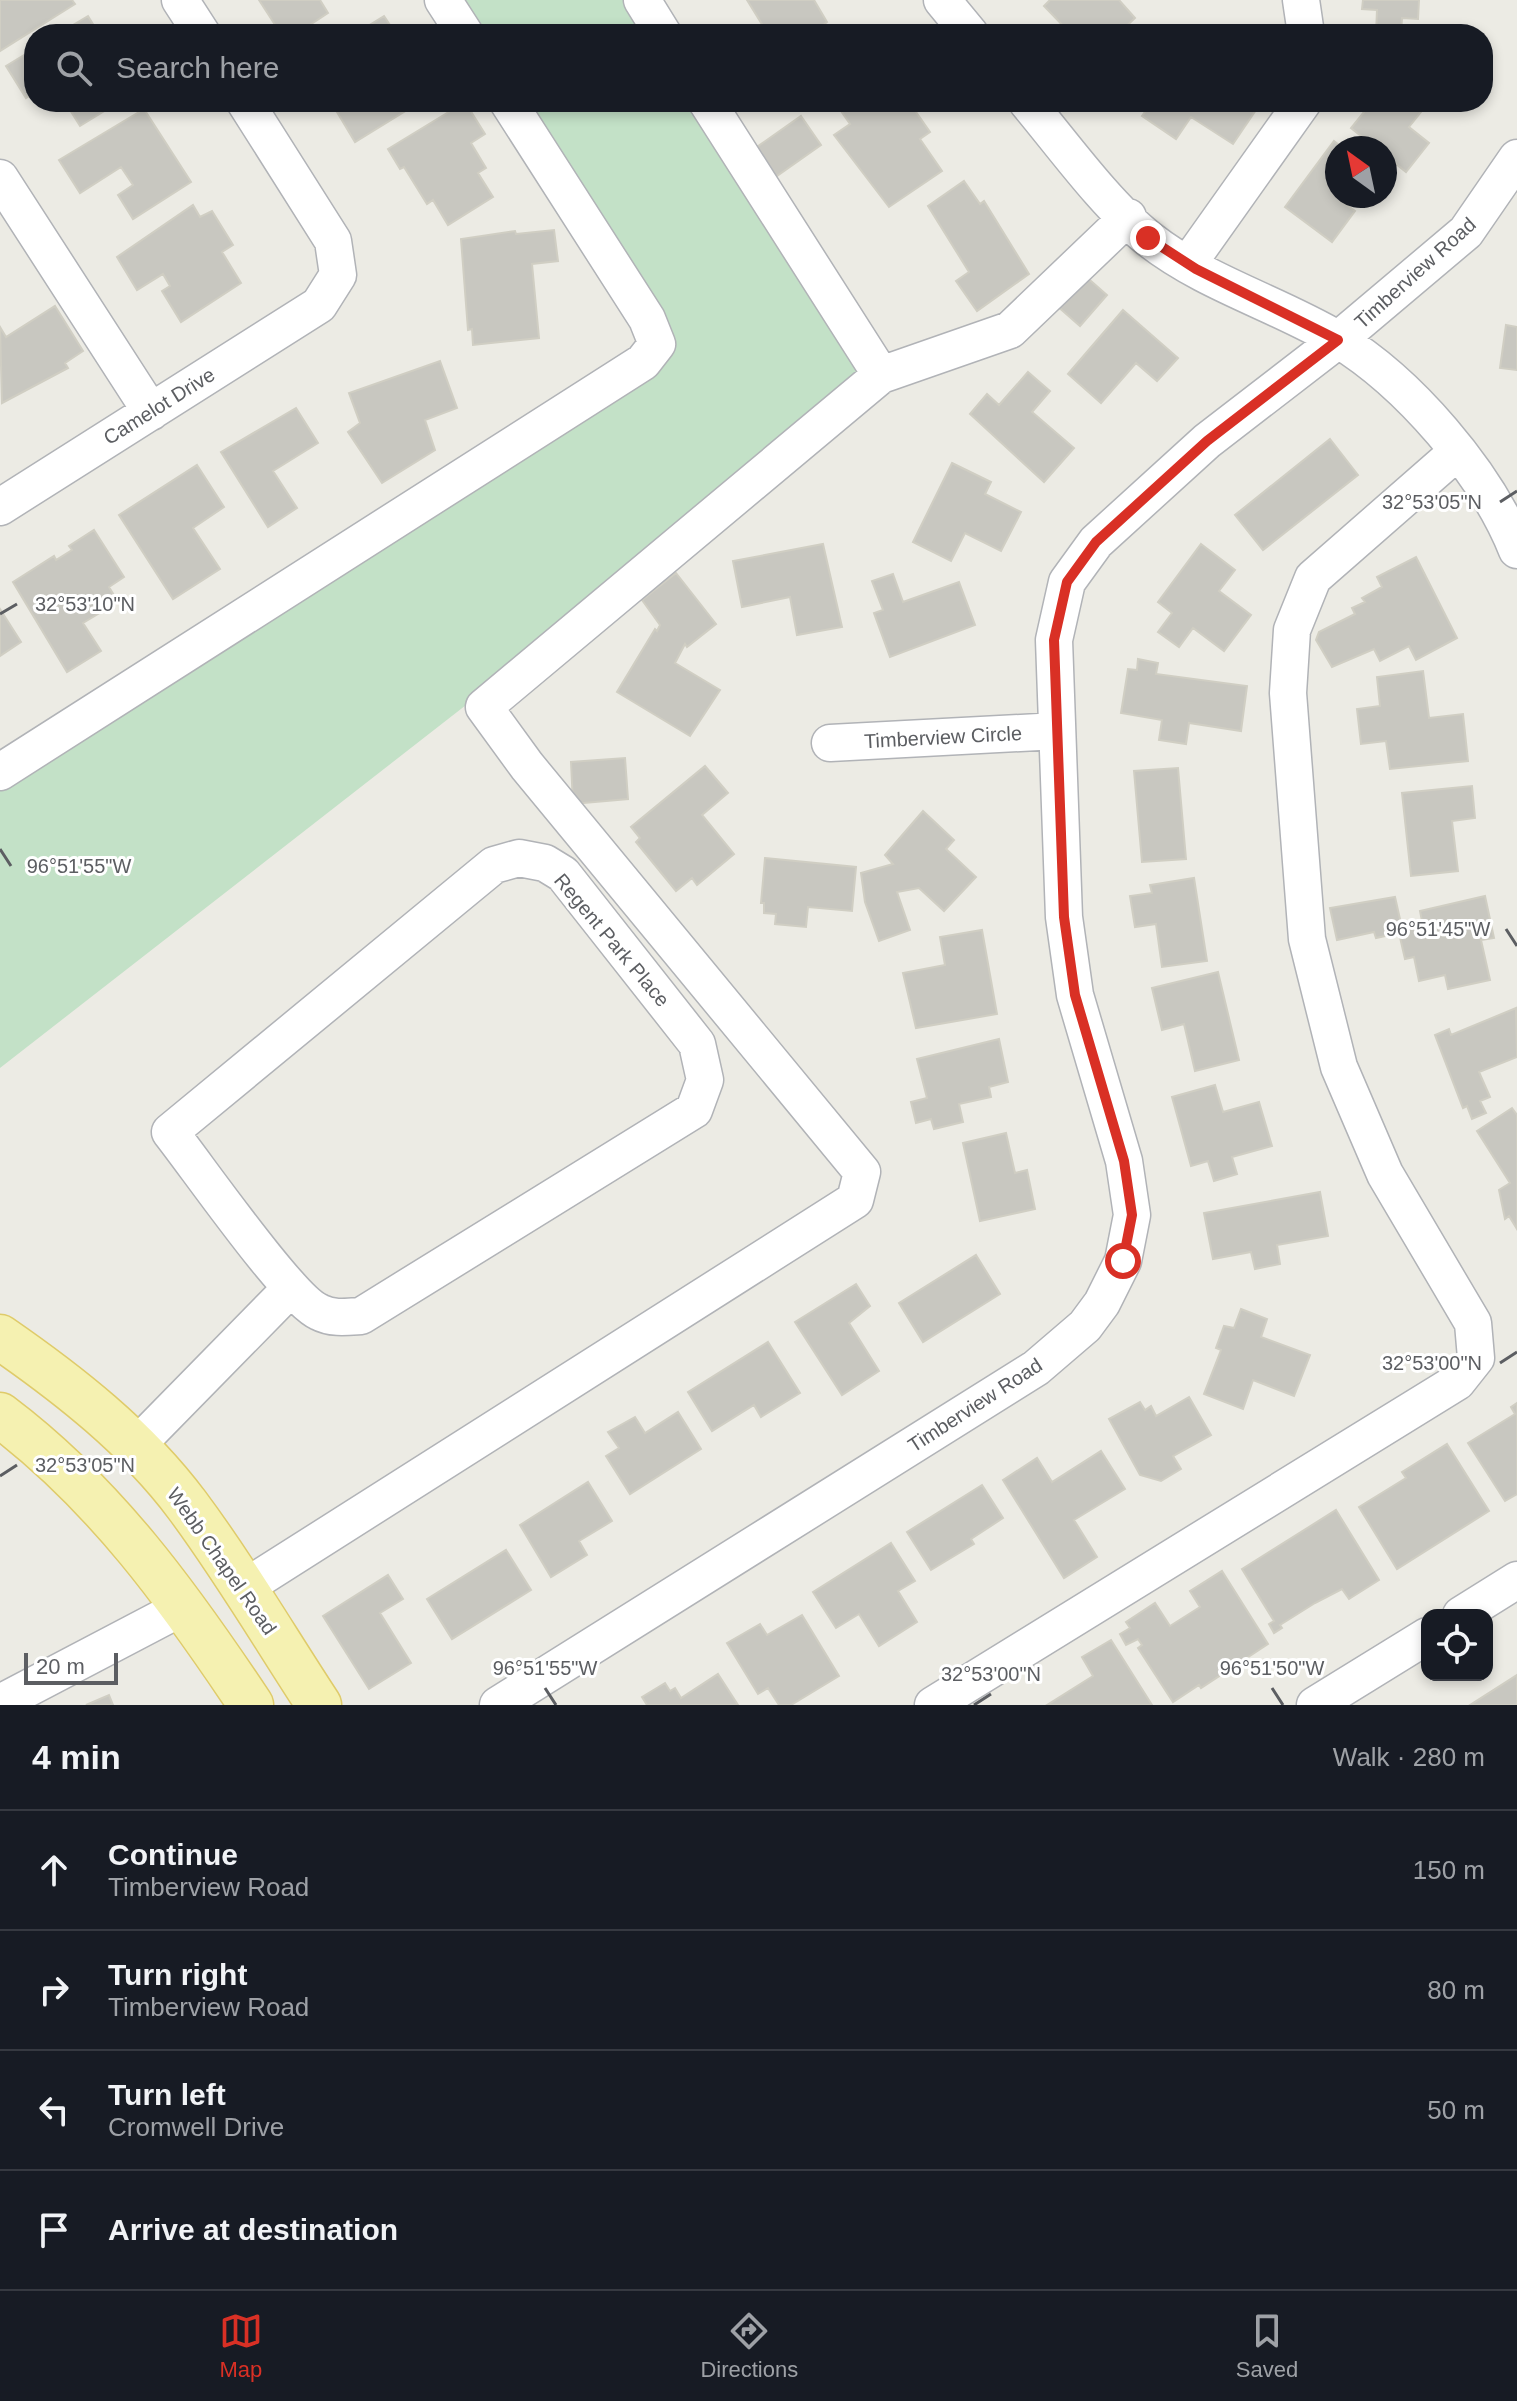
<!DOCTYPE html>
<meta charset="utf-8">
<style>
:root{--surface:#171b24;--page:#242831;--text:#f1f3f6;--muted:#9ea1a6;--line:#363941;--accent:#d93025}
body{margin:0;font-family:Helvetica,sans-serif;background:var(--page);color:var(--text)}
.controls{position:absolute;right:24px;bottom:24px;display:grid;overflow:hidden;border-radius:16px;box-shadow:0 4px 12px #0003}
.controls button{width:72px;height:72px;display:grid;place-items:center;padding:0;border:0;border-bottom:2px solid var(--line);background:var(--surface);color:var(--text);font:40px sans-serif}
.compass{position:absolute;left:1325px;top:136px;width:72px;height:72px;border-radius:50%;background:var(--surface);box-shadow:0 4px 12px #0003;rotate:327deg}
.scale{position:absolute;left:24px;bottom:20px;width:94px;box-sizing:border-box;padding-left:8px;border:4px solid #5c5e62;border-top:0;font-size:22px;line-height:28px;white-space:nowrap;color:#5c5e62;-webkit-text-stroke:6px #fff;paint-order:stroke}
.stop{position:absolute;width:24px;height:24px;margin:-18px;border:6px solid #d93025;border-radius:50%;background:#fff}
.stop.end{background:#d93025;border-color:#fff;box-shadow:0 2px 8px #0008}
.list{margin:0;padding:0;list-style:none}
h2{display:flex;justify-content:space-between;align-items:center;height:104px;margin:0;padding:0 32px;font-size:34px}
h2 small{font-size:26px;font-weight:400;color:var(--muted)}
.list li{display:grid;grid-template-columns:52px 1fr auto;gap:24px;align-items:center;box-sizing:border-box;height:120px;padding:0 32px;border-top:2px solid var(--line)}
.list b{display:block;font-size:30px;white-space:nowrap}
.list p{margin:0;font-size:26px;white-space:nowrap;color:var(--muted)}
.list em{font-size:26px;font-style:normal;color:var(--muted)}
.icon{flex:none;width:44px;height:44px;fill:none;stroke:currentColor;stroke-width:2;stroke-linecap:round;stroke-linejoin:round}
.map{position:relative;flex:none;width:1517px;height:1705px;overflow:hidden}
.search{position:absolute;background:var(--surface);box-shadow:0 4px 12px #0003;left:24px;right:24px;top:24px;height:88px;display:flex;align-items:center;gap:20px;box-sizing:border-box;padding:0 28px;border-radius:32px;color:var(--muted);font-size:30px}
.sheet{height:584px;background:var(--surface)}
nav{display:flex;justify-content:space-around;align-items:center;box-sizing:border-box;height:112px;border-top:2px solid var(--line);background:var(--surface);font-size:22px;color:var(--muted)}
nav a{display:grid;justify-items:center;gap:4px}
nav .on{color:var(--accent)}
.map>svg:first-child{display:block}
</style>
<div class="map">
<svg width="1517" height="1705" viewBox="0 0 1517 1705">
<rect width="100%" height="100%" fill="#ecebe4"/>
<path fill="#c3e1c7" d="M446,0H652L674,34H467Z
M511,102H718L886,378L0,1068V783L670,351Z"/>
<path fill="#c8c7c0" stroke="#d0cec3" stroke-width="2" d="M0,0H72L75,4L0,51Z
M259,0H320L328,13L296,34H281Z
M747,0H814L827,22L822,26L827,34H768Z
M1050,0H1119L1135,18L1118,34H1071L1044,6Z
M1363,0H1419L1418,19L1402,18L1401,34H1376L1377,10L1362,9Z
M88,16L99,34H58Z
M384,16L396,34H355Z
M34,49V93L26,98L6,66Z
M65,102H119L80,126Z
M331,102H416L417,104L355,142Z
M465,102L485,134L471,143L486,168L478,173L493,197L448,225L433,200L427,204L404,167L400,169L388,149Z
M840,102H886L892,110L909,102L930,132L920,139L942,171L889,207L834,135L850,124L836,104Z
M1152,102H1251L1258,107L1233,144L1191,117L1176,139L1142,116Z
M1372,102H1429L1409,127L1429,143L1406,172L1385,155V148H1376L1351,128Z
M144,109L191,182L133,219L118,195L133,185L121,167L80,193L59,160Z
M801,116L821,145L774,178L754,149Z
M1334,141L1343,148H1337V196H1344L1341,201L1355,211L1332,242L1285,207Z
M964,181L980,204L984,201L1029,274L977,311L956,281L969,272L928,206Z
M193,205L200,217L212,211L233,245L222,252L241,283L181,322L162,291L170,286L163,274L137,290L117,257Z
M554,230L558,261L532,264L539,338L473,345L472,329L468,330L461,239L515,231L516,234Z
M1083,274L1107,295L1080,326L1057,306Z
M55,306L83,351L65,363L68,368L2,403L0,327L6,337Z
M1123,310L1178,358L1157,381L1136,363L1101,403L1068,374Z
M1506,325L1517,327V370L1500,368Z
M440,361L457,408L425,420L435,450L382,483L348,432L360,423L349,393Z
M1028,372L1050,391L1032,412L1074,448L1044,482L970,414L987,394L999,405Z
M296,408L318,443L273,471L297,508L268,527L221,452Z
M1330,439L1358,475L1263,550L1235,515Z
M952,463L991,482L985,494L1021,512L1001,551L965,533L951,561L913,542Z
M197,465L224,507L193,528L220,569L173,599L119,515Z
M94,530L124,577L109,587L118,602L83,623L101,651L67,672L13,582L54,556L56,560L72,550L69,546Z
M823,544L842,627L797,635L790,597L742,607L733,561Z
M1201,544L1235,570L1219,591L1251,615L1224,651L1193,628L1179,647L1158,632L1172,613L1158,602Z
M1416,557L1457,638L1416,660L1409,646L1380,661L1374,649L1332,667L1316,640L1319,632L1355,614L1352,608L1365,602L1362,598L1382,587L1377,577Z
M676,573L716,624L687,647L685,644L675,663L720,690L690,736L617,692L655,629L657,631L660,625L642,600Z
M893,574L903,602L959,582L975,625L890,657L874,613L883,610L872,581Z
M0,609L21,642L0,656Z
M1138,659L1158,663L1156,674L1247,686L1241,731L1189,723L1186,744L1159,740L1162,720L1121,713L1128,669L1137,670Z
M1423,671L1429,718L1463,714L1468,761L1390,769L1386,741L1361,744L1357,709L1380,706L1377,677Z
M625,758L628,799L573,804L571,762Z
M705,766L728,793L702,815L734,854L697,885L692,878L676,891L636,842L640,838L631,827Z
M1178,768L1186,859L1142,862L1134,771Z
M1472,786L1475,818L1452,821L1458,871L1411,876L1402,793Z
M923,811L954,840L946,849L976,877L944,911L919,888L897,892L910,930L879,941L865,902L861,873L893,864L885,855Z
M765,858L856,867L852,911L808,907L806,927L775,924L776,914L764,913V903H761Z
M1194,878L1207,961L1162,967L1156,924L1135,927L1130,896L1152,893L1150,885Z
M1485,896L1494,938L1481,940L1490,980L1448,989L1445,975L1419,981L1414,957L1405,959L1399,933L1376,938L1374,932L1337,940L1330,908L1395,897L1402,928L1422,921L1420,911Z
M982,930L997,1014L916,1028L903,973L945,965L940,937Z
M1218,972L1239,1060L1195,1071L1184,1024L1162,1030L1152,988Z
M1516,1008L1517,1057L1479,1072L1490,1097L1480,1101L1486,1113L1472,1119L1467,1106L1463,1108L1435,1035L1449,1029L1451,1035Z
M999,1039L1008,1082L989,1087L991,1097L959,1104L963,1122L934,1129L931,1119L916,1123L911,1102L927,1098L917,1059Z
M1215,1085L1223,1112L1259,1102L1272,1146L1232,1157L1237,1174L1214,1181L1208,1161L1191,1166L1172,1097Z
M1512,1108L1517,1115V1229L1509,1216L1505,1219L1499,1190L1510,1183L1477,1131Z
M1006,1133L1015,1173L1027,1170L1035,1209L980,1221L963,1143Z
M1320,1192L1328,1236L1277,1245L1280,1264L1255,1269L1251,1252L1213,1259L1204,1213Z
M976,1255L1000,1294L923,1342L899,1303Z
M856,1284L870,1306L849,1323L879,1371L842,1395L795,1322Z
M1241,1309L1267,1319L1261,1337L1310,1355L1294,1396L1253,1380L1243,1409L1204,1394L1221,1350L1216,1348L1224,1326L1234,1328Z
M768,1342L800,1393L761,1417L754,1405L712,1431L688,1392Z
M1189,1397L1211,1435L1173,1456L1181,1469L1161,1481L1140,1475L1109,1419L1140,1402L1145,1410L1151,1406L1156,1416Z
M1517,1403V1494L1505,1501L1468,1443L1515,1414L1511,1407Z
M678,1412L701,1449L630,1494L606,1456L619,1448L608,1432L635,1417L645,1433Z
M1447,1444L1489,1511L1397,1569L1359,1507L1406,1478L1402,1472Z
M1101,1451L1125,1489L1074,1520L1097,1557L1064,1578L1003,1480L1037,1458L1052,1482Z
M588,1482L612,1521L579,1541L587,1555L551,1577L520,1525Z
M982,1485L1003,1518L971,1539L974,1544L931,1570L907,1532Z
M1336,1510L1379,1580L1349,1599L1342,1589L1315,1603L1280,1625L1282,1628L1274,1633L1269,1624L1274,1621L1242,1569Z
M891,1543L915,1581L898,1591L917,1622L879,1646L859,1614L836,1628L813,1592Z
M506,1550L531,1590L452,1639L427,1599Z
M1222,1571L1268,1644L1201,1688L1199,1685L1173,1702L1138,1648L1142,1645L1138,1639L1126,1645L1120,1634L1130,1628L1126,1622L1155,1603L1170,1626L1200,1607L1190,1591Z
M388,1575L403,1599L380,1613L411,1663L369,1689L323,1616Z
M802,1615L839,1676L791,1705H779L768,1688L758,1694L727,1643L760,1624L767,1635Z
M1111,1640L1152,1705H1047L1093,1676L1082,1657Z
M718,1674L738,1705H647L642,1697L665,1683L670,1691L675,1688L681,1698Z
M1517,1675V1705H1470Z
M109,1695L113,1705H86Z"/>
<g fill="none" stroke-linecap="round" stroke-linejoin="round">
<g stroke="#b1b3b7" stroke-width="39">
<path id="minor" d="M180,0L202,34
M443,0L465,34
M642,0L663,34
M942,0L970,34
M1301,0L1306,34
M707,102L881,375L1010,330L1128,217
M1027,102C1063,145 1106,205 1149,239C1205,283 1276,303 1337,339C1408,382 1486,472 1517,550
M0,178L151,412
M1188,264L1303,102
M0,507L319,305L338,275L333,241L245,102
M830,743L1057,731
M0,772L643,362L657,344L647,319L508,102
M519,858L545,863L563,874L697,1044L705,1080L694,1110L361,1316C347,1317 332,1319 319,1312C289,1299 197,1166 170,1132L494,865Z
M135,1447L291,1288
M244,1588L855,1200L862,1172L527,766L484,707L881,375
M1461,1615L1517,1580
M0,1703L185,1606
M498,1705L1036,1368L1085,1326L1102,1303L1123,1261L1132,1215L1124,1161L1075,995L1064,917L1054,640L1067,582L1096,542L1207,441L1338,340L1466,232L1517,158
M933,1705L1457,1382L1476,1358L1473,1323L1385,1174L1339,1067L1307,939L1288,693L1292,630L1313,578L1457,452
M1315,1705L1427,1636"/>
</g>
<g stroke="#dfcb6a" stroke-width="47">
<path id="major" d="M0,1337C68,1384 137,1438 187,1505C234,1568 275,1638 319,1705
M0,1415C105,1494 179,1597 251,1705"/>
</g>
<use href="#minor" stroke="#fff" stroke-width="36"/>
<use href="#major" stroke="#f5f1b1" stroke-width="44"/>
</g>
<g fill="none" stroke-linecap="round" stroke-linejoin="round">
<path stroke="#d93025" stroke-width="10" d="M1123,1261L1132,1215L1124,1161L1075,995L1064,917L1054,640L1067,582L1096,542L1207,441L1338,340L1196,269L1148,238"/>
</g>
<path fill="none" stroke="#5c5e62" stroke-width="3" d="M1500,502L1517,491M0,614L17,604M0,849L11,866M1506,929L1517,946M1500,1363L1517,1352M0,1476L17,1465M545,1688L556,1705M1272,1688L1283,1705M974,1705L991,1694"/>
<g text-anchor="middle" stroke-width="6" stroke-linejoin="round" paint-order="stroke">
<g font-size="20" fill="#5c5e62" stroke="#fff">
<text transform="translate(1415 273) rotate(-42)" y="7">Timberview Road</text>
<text transform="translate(159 406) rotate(-32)" y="7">Camelot Drive</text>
<text transform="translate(943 737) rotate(-3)" y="7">Timberview Circle</text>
<text transform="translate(612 940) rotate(50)" y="7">Regent Park Place</text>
<text transform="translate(975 1405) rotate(-33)" y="7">Timberview Road</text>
<text transform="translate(222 1561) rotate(55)" y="7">Webb Chapel Road</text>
</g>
</g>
<g font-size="20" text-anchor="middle" fill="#5c5e62" stroke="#fff" stroke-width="6" stroke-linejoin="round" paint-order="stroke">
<text x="1432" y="509">32°53'05"N</text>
<text x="85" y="611">32°53'10"N</text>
<text x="79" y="873">96°51'55"W</text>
<text x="1438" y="936">96°51'45"W</text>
<text x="1432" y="1370">32°53'00"N</text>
<text x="85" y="1472">32°53'05"N</text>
<text x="545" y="1675">96°51'55"W</text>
<text x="1272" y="1675">96°51'50"W</text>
<text x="991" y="1681">32°53'00"N</text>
</g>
</svg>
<div class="controls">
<button><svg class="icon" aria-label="locate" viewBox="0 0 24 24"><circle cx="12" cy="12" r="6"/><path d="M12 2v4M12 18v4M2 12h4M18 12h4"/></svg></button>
</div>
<svg class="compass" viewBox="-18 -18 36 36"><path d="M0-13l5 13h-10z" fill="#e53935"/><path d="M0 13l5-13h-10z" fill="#9ea1a6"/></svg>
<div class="scale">20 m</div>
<div class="stop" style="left:1123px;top:1261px"></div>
<div class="stop end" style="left:1148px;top:238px"></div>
<div class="search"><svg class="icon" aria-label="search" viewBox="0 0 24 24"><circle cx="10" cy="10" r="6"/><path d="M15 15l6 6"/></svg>Search here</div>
</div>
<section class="sheet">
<h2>4 min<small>Walk · 280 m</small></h2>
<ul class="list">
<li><svg class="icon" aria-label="ahead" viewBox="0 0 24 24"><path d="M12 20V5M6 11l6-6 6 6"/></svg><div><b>Continue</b><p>Timberview Road</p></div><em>150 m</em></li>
<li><svg class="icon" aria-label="right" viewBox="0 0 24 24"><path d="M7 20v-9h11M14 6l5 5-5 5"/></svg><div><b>Turn right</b><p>Timberview Road</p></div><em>80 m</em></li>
<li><svg class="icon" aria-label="left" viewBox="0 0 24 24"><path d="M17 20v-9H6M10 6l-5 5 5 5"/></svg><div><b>Turn left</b><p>Cromwell Drive</p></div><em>50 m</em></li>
<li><svg class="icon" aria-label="arrive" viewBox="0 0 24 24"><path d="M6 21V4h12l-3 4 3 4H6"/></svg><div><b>Arrive at destination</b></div></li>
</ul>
</section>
<nav>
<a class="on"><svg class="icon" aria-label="map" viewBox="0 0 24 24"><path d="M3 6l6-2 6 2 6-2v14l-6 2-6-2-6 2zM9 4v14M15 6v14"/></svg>Map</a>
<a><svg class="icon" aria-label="directions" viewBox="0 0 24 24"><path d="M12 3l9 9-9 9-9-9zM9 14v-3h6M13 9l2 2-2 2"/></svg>Directions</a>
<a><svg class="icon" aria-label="saved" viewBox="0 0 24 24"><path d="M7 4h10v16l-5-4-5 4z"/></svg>Saved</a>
</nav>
